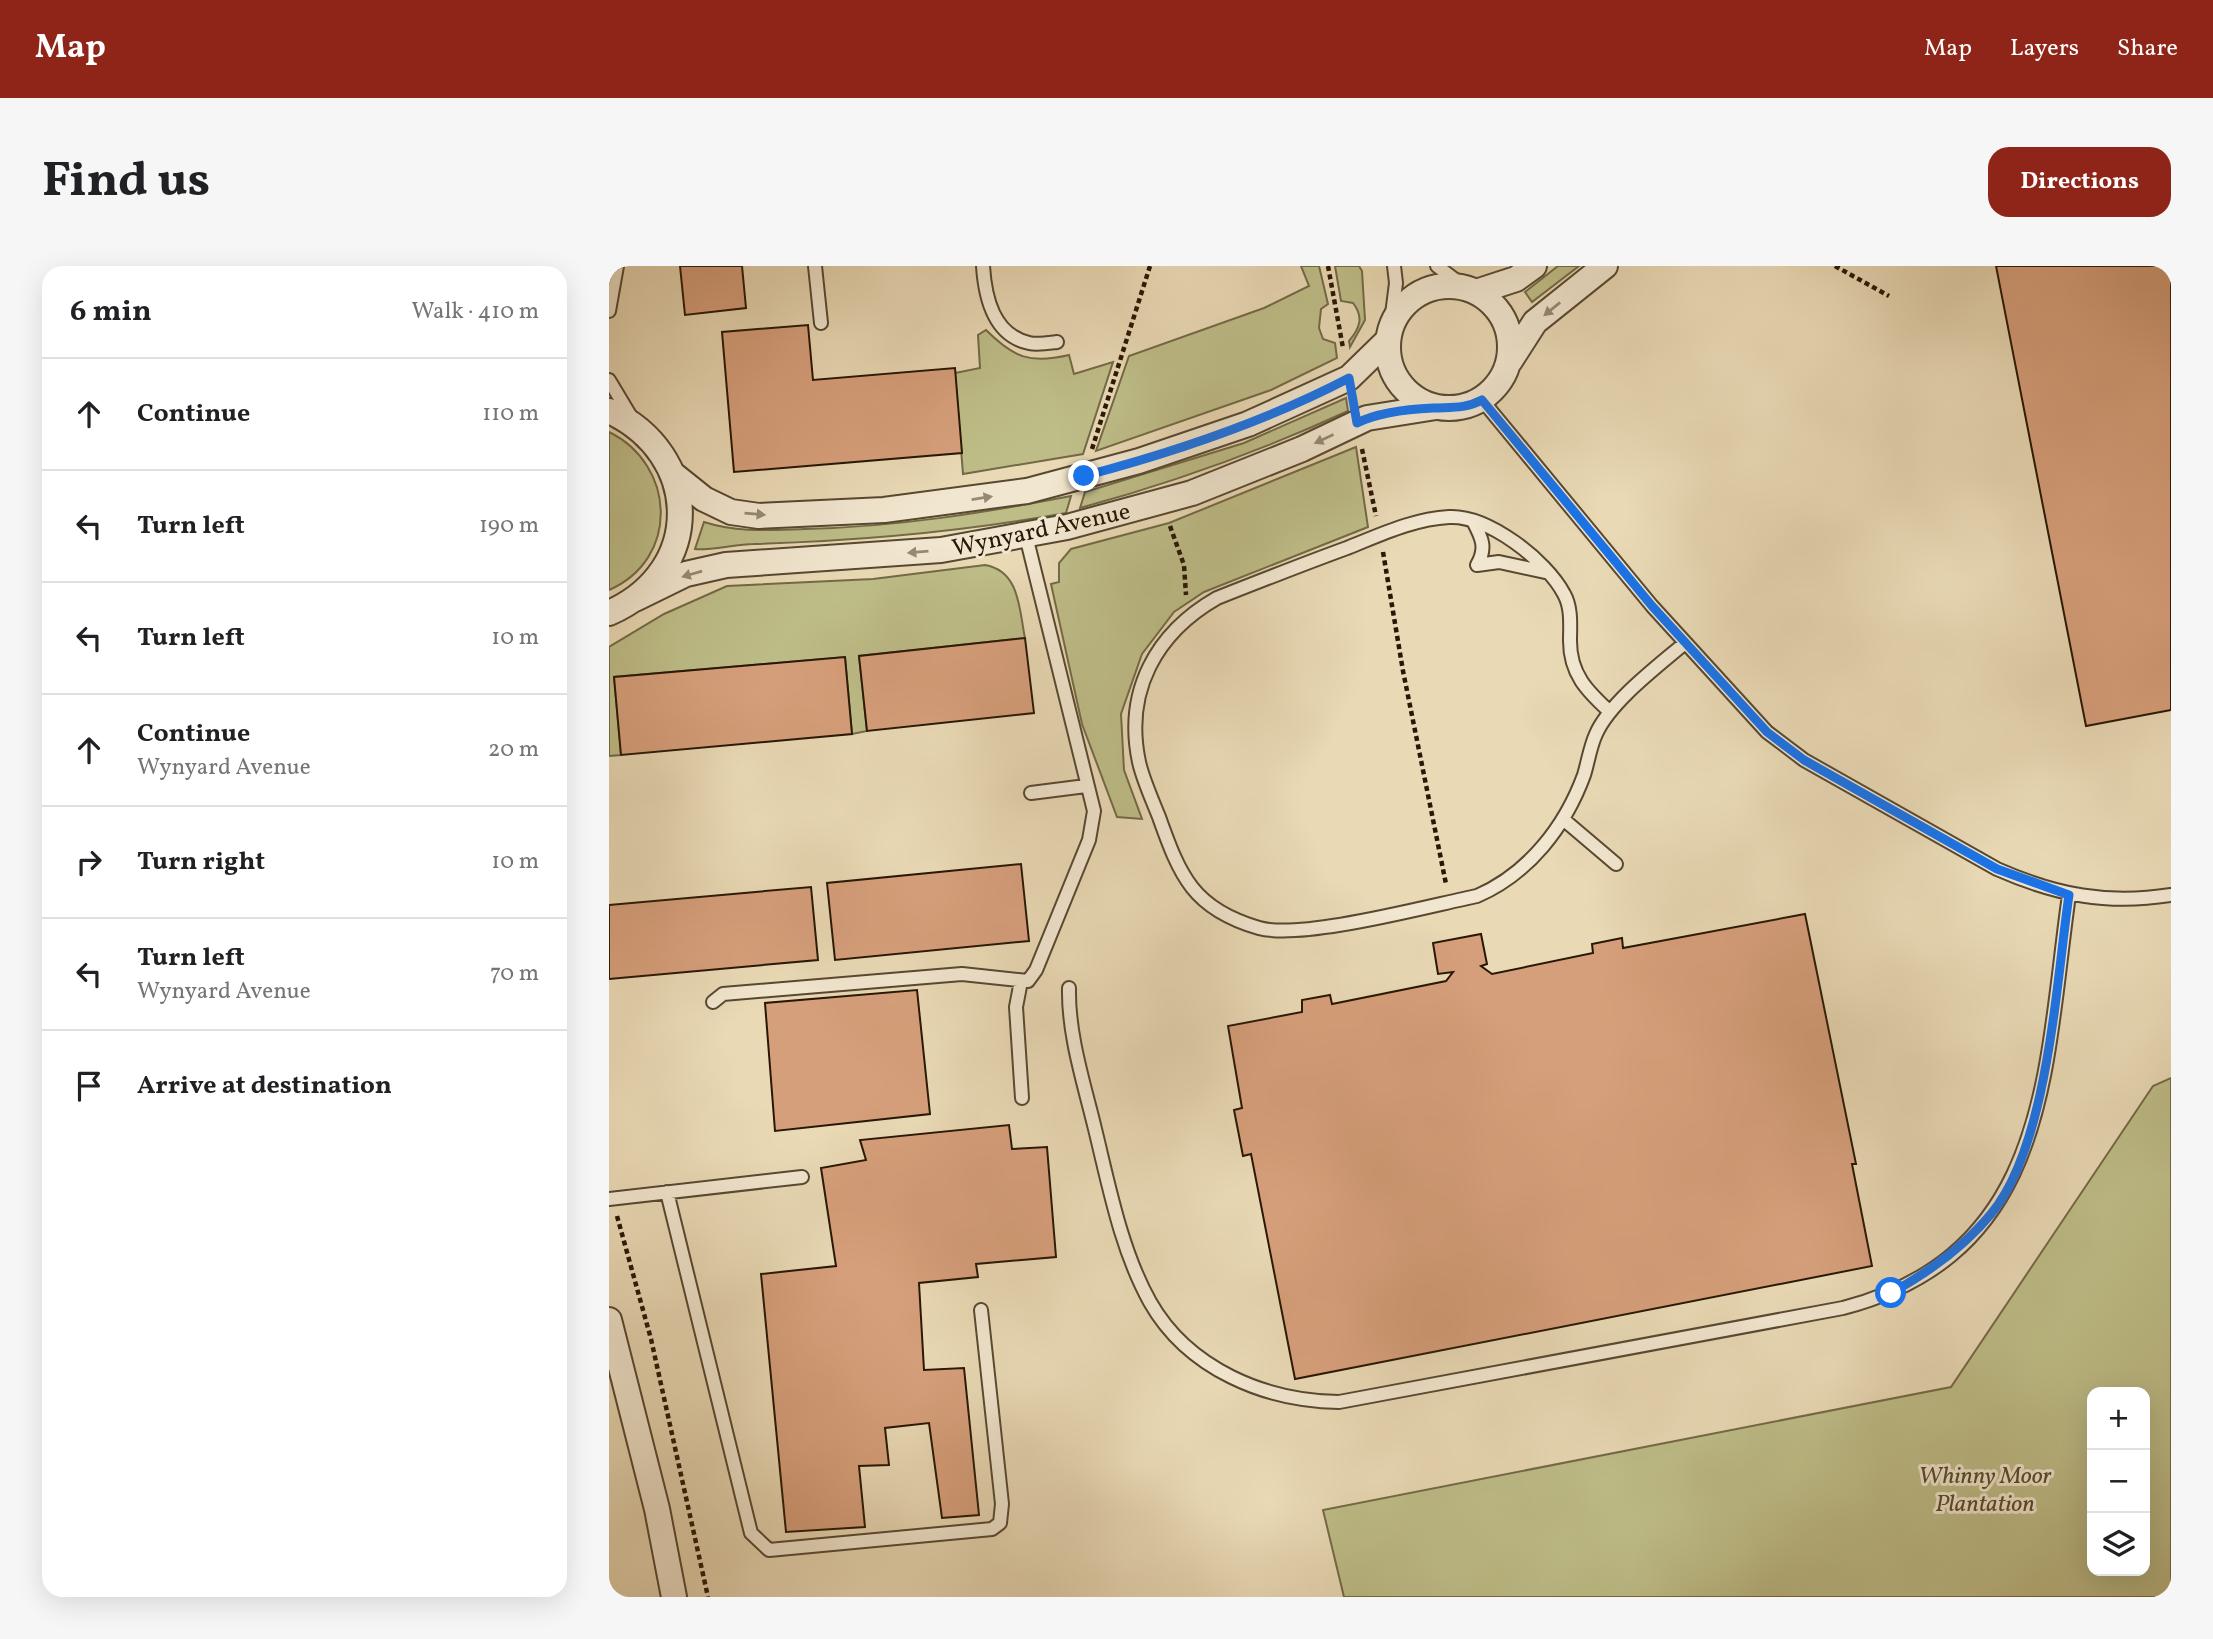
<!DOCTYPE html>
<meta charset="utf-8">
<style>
:root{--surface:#fff;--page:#f6f6f6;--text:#202124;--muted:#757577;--line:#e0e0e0;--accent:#8f2418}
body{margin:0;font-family:Vollkorn,serif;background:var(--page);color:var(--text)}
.controls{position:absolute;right:21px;bottom:21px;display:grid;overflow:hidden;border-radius:14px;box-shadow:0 7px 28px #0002}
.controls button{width:63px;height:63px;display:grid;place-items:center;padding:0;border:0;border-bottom:2px solid var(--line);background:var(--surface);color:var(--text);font:35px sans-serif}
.stop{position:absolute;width:21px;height:21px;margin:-16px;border:5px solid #1a73e8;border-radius:50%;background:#fff}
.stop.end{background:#1a73e8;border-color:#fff;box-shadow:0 2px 7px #0008}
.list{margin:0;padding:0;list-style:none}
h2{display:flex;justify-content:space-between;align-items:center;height:91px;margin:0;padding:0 28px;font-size:30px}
h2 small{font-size:23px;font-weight:400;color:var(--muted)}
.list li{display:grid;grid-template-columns:46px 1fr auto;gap:21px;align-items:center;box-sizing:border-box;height:112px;padding:0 28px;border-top:2px solid var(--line)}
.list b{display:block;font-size:26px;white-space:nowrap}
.list p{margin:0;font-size:23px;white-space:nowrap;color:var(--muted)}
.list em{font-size:23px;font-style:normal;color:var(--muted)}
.icon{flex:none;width:38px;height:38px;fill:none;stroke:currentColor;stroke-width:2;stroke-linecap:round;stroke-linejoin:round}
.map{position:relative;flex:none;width:1562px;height:1331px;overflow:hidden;border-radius:21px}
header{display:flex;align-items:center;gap:42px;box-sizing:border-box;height:98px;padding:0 35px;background:var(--accent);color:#fff}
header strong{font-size:33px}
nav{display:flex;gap:38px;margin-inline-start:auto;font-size:24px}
.intro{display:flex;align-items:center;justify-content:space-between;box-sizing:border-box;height:168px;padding:0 42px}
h1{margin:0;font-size:49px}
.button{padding:18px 32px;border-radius:21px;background:var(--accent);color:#fff;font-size:24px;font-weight:700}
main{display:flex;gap:42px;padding:0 42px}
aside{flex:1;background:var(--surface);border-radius:21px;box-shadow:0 7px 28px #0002}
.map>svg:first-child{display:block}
</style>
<header>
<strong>Map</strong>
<nav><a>Map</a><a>Layers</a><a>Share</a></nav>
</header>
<div class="intro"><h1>Find us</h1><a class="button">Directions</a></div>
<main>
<aside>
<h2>6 min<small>Walk · 410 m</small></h2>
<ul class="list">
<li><svg class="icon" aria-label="ahead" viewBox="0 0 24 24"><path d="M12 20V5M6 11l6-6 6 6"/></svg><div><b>Continue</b></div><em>110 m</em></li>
<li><svg class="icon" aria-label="left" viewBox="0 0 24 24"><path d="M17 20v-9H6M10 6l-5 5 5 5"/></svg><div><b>Turn left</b></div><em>190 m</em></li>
<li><svg class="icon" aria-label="left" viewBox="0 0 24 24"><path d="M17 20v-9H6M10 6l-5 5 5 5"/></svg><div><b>Turn left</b></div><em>10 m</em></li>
<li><svg class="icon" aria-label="ahead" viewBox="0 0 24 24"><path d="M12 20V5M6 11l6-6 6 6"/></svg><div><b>Continue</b><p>Wynyard Avenue</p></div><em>20 m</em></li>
<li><svg class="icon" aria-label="right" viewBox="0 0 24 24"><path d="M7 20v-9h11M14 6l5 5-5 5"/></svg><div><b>Turn right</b></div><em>10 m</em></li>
<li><svg class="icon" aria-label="left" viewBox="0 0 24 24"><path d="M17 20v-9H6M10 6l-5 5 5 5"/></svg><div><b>Turn left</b><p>Wynyard Avenue</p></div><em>70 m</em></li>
<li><svg class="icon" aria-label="arrive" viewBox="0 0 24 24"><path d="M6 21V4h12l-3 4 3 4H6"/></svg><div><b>Arrive at destination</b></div></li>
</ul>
</aside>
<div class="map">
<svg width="1562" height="1331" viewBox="0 0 1562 1331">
<rect width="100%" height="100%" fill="#e9d9b5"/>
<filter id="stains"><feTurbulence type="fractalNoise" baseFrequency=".00286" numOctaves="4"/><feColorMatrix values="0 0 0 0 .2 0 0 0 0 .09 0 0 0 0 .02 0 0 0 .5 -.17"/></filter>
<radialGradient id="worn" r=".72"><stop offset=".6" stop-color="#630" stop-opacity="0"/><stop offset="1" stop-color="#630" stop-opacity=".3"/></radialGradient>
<path fill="#bebd88" stroke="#736a46" stroke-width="2" fill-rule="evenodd" d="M692,0H710L719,38L712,43L710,62L714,73L726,77L728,92L662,124L487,185L520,90L655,42L700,20Z
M726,0H750L753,5L756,54L741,81L740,75C751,62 755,51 744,37L732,35Z
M949,0H970L923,36L916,26Z
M377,64C405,92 421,98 460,89L465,108L504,96L474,188L354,208L346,107L371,102L369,69Z
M737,132L739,145C652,185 563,217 471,242L476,226L635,177Z
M0,166C67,199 71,293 0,324Z
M747,181L759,261L595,326L565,346L533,388L512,448L515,504L533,553L508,551L473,458L442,318L450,316V297L462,283L560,257Z
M462,230L457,247C353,266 250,275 144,278C129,278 97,285 86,283L95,256C129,267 162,264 196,263C287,261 374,247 462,230Z
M376,299C411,305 410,343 416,372L250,390L258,465L243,468L236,391L5,411L12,489L0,490V381L55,348L118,320L264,313Z
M1562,812V1331H735L714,1244L1342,1121L1544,820ZM1483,1126H1536V1305H1483Z"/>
<path fill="#d69f7b" stroke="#281705" stroke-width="2" d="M71,0H133L137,42L76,49Z
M1387,0H1562V444L1477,460Z
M199,59L204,114L346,102L353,187L125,206L113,66Z
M416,372L425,447L258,465L250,390Z
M236,391L243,468L12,489L5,411Z
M412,598L420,675L226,694L218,617Z
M202,621L209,694L0,713V639Z
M1196,648L1247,898H1243L1263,1000L686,1113L642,888L634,890L625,844L633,842L619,760L693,746V734L721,729L723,738L837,715L844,706L829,708L824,677L872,668L878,698L872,700L883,708L984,687L983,678L1013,672L1014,682Z
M308,724L321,848L166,865L156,737Z
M400,859L403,883L438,881L447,991L367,998L369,1011L310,1017L315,1104L355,1102L370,1249L333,1252L320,1157L276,1162L280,1199L250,1200L256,1261L177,1266L152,1008L227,1000L212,902L257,894L251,874Z"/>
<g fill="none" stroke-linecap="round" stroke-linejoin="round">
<g stroke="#584831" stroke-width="16">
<path id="lane" d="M206,0L212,57
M374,0C376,31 384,69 420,77C428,79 440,77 448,76
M828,0L857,22
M0,45L8,0
M781,64L787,17L785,0
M0,114L21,149
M873,134L1043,340L1158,466L1195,494L1388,603C1447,629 1498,639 1562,629
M864,255C873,272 878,282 868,299L890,296L936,306
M1001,446C978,425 961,408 961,375C961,360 963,342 955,328C937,294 879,249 840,251C804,253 771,269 738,282C694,298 651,315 608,332C547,367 515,425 530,496C534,514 543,533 550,551C571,610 584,643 650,662C693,674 819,640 868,630C919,608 956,561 975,509C979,496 981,481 987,468C1001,436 1049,400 1076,377
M422,527L477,520
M954,553L1007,598
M412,715L407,741L413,832
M460,722C459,769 475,817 486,863C500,920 512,984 541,1036C579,1103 656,1135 730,1136L1234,1042C1442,988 1435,804 1460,629
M104,736L114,728L353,708L419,715L427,704L480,574L485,545L417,270
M58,926L142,1267L160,1284L383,1263L391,1257L393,1238L372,1044
M0,933L193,911"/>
</g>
<g stroke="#584831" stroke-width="28">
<path id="street" d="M779 81a61 61 0 1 1 122 0a61 61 0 1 1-122 0Z
M867,26L907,13L925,0
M901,95L926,56L996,0
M0,145C93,188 96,305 0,347
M65,209L95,233L122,246L150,250L275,244L418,225L530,195L639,158L740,112L779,74
M26,333L77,308L117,299L332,284L458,261L583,227L693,183L758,152L827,141
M0,1054L48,1243L65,1331"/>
</g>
<path stroke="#281705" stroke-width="4.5" stroke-dasharray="5 3.5" stroke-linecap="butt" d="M719,0L734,82
M1226,0L1280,30
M483,183L541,0
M753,183L767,250
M561,260L575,299L577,329
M774,286L794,405L837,618
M8,950L42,1073L99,1331"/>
<use href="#lane" stroke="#f1e6cf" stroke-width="12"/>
<use href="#street" stroke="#f1e6cf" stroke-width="24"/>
</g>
<defs><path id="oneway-solid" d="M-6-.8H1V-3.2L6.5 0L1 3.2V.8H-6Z" transform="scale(1.75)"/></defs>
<g fill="#978974">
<use href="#oneway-solid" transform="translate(943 43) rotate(141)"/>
<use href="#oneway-solid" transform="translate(715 173) rotate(155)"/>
<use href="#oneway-solid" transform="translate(373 232) rotate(-9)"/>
<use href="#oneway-solid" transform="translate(146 248) rotate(5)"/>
<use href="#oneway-solid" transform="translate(309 286) rotate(175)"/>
<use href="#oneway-solid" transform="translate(83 308) rotate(164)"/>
</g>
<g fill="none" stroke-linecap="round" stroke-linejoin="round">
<path stroke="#1a73e8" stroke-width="9" d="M475,210C566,186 656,156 740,112L748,157C770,146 800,143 824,142C842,141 856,143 873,134L1043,340L1158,466L1195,494L1388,603L1460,629C1447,717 1439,880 1382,948C1354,982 1320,1006 1282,1027"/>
</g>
<g text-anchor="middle" stroke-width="6" stroke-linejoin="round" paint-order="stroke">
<g font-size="24" fill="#281705" stroke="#f1e6cf">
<text transform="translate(432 263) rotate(-12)" y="8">Wynyard Avenue</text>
</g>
<g font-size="24" font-style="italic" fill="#55492c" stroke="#f1e6cf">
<text x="1376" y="1217">Whinny Moor<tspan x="1376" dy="28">Plantation</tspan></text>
</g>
</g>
<rect width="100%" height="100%" filter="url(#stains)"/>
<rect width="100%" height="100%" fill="url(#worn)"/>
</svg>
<div class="controls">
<button>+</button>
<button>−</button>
<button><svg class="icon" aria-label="layers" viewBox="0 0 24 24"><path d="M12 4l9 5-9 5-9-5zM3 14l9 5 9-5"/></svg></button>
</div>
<div class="stop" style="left:1282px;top:1027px"></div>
<div class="stop end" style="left:475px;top:210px"></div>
</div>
</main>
